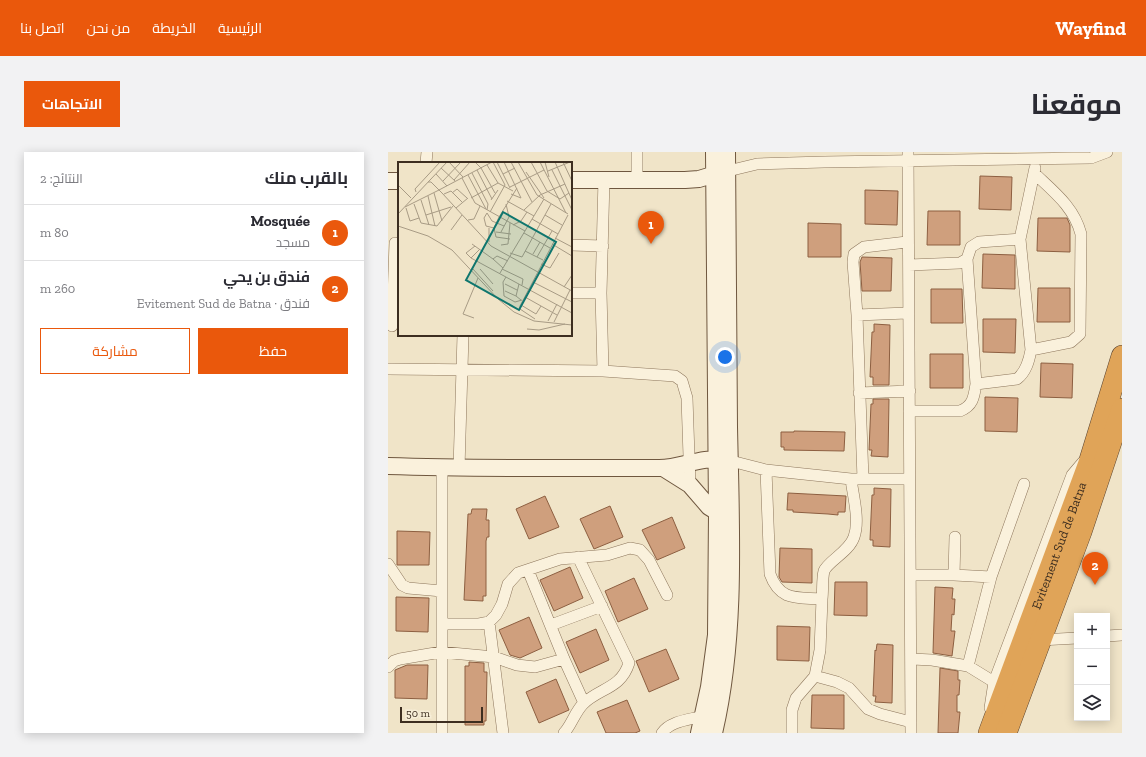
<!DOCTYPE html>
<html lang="ar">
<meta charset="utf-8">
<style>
:root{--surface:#fff;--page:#f2f2f3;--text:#2b2b33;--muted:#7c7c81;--line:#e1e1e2;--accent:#ea580c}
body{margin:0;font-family:"Zilla Slab",Cairo,serif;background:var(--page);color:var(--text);direction:rtl}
.controls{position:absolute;right:12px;bottom:12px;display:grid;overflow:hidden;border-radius:0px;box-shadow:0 2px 10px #0003}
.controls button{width:36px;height:36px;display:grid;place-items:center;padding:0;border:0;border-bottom:1px solid var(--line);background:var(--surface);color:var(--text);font:20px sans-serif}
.scale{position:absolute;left:12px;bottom:10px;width:83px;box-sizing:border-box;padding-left:4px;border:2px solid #3d2e20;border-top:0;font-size:11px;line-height:14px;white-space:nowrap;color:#3d2e20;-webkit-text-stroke:3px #f7eed8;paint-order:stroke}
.you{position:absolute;left:337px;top:205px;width:14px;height:14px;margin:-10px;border:3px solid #fff;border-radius:50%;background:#1a73e8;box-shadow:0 0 0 6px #1a73e833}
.badge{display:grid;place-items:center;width:26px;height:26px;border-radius:50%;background:var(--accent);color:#fff;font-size:13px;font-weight:700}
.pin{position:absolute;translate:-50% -33px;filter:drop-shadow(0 1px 2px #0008)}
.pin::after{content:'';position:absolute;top:21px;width:14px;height:12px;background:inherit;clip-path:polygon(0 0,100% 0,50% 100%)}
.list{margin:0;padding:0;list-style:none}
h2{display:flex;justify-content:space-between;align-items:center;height:52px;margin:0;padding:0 16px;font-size:17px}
h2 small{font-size:13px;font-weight:400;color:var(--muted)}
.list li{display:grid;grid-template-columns:26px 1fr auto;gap:12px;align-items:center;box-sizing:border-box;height:56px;padding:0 16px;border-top:1px solid var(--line)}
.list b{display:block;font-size:15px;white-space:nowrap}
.list p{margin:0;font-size:13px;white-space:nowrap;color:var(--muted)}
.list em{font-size:13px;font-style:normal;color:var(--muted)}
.actions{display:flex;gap:8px;padding:12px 16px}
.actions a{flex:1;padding:9px 0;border:1px solid var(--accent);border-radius:0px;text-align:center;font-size:14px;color:var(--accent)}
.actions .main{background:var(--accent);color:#fff}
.icon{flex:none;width:22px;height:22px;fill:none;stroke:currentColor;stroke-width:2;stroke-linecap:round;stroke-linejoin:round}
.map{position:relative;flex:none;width:734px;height:581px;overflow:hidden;direction:ltr;border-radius:0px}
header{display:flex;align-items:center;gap:24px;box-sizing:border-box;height:56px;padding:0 20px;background:var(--accent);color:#fff}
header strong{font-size:19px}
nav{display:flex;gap:22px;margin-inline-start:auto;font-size:14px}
.intro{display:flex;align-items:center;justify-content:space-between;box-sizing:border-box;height:96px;padding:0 24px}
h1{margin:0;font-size:28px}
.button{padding:10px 18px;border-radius:0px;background:var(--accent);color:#fff;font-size:14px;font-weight:700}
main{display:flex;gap:24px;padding:0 24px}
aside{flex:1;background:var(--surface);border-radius:0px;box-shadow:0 2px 10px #0003}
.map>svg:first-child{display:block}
</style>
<header>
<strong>Wayfind</strong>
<nav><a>الرئيسية</a><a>الخريطة</a><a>من نحن</a><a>اتصل بنا</a></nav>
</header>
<div class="intro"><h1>موقعنا</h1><a class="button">الاتجاهات</a></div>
<main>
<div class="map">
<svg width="734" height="581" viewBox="0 0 734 581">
<rect width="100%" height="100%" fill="#f0e4c8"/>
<path fill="#cf9f7d" stroke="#8d5f41" d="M592,24L624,25L623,58L591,57Z
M477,38L510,39L509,73L477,72Z
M540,59H572V93H539Z
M650,66H679L682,73V100L649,99Z
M420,71L453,72V105H420Z
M595,102L627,103V137L594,136Z
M474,105L504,106L503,139H474L472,110Z
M650,136H682V170H649Z
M543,137H574L575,171H543Z
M595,167H628L627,201L595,200Z
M486,172L502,173L501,233H485V225H482L484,180H486Z
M542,202H575V236H542Z
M653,211L685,212L684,246L652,245Z
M597,245L630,246L629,280L597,279Z
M485,247H501L500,305L483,304L484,298H481L483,252H485Z
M406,279L457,280L456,299L396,298V295H393V280H406Z
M486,336L503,337L502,395L485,394V388H482L484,343H486Z
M400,341L458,344L457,360H450V363L440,362L405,360V358H399Z
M157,344L171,375L141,387L128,357Z
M222,354L235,385L206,397L192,367Z
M84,357H99L98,368H101V385H99L98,389V444H95V449L76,448L80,362H83Z
M284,365L297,396L269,408L254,378Z
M9,379L42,380L41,413H9Z
M392,396L424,397V431L394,430L391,425Z
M182,415L195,446L166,459L152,428Z
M246,426L260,457L230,470L217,439Z
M447,430H479V464L446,463Z
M547,435L565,436L564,447H567L566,463L564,462L563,479H567L564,504L545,501Z
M8,445L41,446L40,480L8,479Z
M141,465L154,496L132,506L122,503L111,478Z
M389,474L422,475L421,509L389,508Z
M208,477L221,508L192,521L178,490Z
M489,492L505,493L504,551L487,550L488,544H485L487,498L488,499Z
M278,497L291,527L261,540L248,509Z
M81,510L96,511V520H99L98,569H96V573H77V514H81Z
M19,513H40L39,547L7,546V518Z
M552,516L570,519V528H572L571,543H569V560H572L570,581H550Z
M168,527L181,558L151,571L138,540Z
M424,543H456V577L423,576Z
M239,548L252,579L247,581H218L209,560Z"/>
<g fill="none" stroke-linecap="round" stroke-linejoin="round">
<g stroke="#8d765c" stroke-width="12">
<path id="street" d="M520,0L523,581
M38,11L39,0
M340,19L369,12L436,10L703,6L719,0
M249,27V0
M632,87L643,198
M183,93L215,94
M579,107L588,232
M521,113L572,111L579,107L583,95L591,90L632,87L647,16
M183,141H213
M469,163L519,161
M4,174L7,91
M0,217L215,219L287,224L294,229L299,246L302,333
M215,219L213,141L216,27
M471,241L522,239
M521,259H572C585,254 586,245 588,232L629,227C638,220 641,209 643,198L683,190L692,182L693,82C686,55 666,40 646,21
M343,309L378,318L463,327H520
M71,316L75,183
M378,318L382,422C392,450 410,445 434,447L432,498L427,524L408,546L404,558V581
M475,327L469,163L465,110L466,102L476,95L519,90
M0,412L14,433L20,436L54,439
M140,418L176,507L196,551
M524,423H566L603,425
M566,423L567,385
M434,447C435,438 434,427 436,419C440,409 461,400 466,385C472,368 465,344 463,327
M101,470L115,581
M54,472H91L101,470L108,463L114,452L120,432L130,421L172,407L219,403L242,396L252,398L261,408L279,443
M163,473L214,454
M719,484L734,483
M652,488L689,486
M524,507L544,508L580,514L606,530
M580,514L603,425L636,332
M0,515L6,509L12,507L53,500L106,505L129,513L147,515L176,507
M427,524L449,530L461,536L480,557L492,562L523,570
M602,556L606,530L684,323L695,310
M54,581V316
M176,581C184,572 187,560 195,552C211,536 233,537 241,511L190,405
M274,581C282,569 301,568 315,564"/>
</g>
<g stroke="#6f573f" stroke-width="18">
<path id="secondary" d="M183,28H297L311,27L334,20
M0,29H11
M0,314C90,317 181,316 271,316C295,316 312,304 337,308
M275,316L302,333L321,355L334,363
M311,581L321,535L328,483L329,361L326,0
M326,581C349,483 343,375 341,275C340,183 340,91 339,0"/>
</g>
<g stroke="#5b4430" stroke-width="22">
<g id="highway">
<path id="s1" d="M601,581L701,311L734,204"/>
<path d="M618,581L693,380L734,257"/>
</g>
</g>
<use href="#street" stroke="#faf1dc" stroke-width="11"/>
<use href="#secondary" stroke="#faf1dc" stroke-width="16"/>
<use href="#highway" stroke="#e0a458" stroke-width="21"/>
</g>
<g text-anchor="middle" stroke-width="3" stroke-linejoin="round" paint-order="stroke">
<g font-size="13" fill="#3d2e20" stroke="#f7eed8">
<text dy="5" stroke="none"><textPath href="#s1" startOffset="200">Evitement Sud de Batna</textPath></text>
</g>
</g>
<g transform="translate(10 10)">
<rect width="174" height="174" fill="#f0e4c8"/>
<path fill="none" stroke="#a89b85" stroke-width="1" d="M51,0L65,15M77,0L83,6L97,31M99,0L112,26M106,0L123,36L113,32M113,0L134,40M120,0L139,33L170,52M133,0L149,29L162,37L171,31M142,0L168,51M147,0L151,15M157,0L174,38M165,0L174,19M89,3L100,21L115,29M43,6L57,19M79,8L94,37M154,8L174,48M150,9L172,0M128,10L146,36M74,11L90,42L89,48M38,12L49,24M105,12L117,6M70,13L88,47M64,16L77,41L127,69M56,18L72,0M45,19L62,1M30,20H33L44,31L93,84L174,129M0,23L13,36M112,25L146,8M41,28L94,0M18,30L17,27L42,0M36,31L44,59M54,31L59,27L69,36M46,32L53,29L64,40M30,34L37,64M73,36L100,21M23,38L31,63M93,38L100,28M109,39L136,54M16,42L23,61L39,64L55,44M7,45L41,28M8,46L12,59L21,56M58,46L70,36M126,48L142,33L167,22M92,50L107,23L95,0M89,51L94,59L106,64M89,51L86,56L88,64L96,66M0,52L49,0M28,53L53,45M147,53L164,63M101,55L96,66L98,75L112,77M101,55L119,26M134,57L160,72M70,58L76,57L82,44M115,63L123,59L129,50M0,64L30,74L54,88L100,137L116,150L136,159L174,163M53,68L64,53M98,70L113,72M103,70L111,55L108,42M126,71L152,86M157,76L174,85M91,80V66M74,82L95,97L99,94L110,99M154,82L174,94M103,83L110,82L112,61M82,87L73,96L174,151M127,89L145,98M112,91L124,95L153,42M135,92L142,80M139,95L154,69M73,96L68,91L77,84M95,97L105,106M143,102L152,106L161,91M74,106L95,129M82,107L95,122M104,107L125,117L124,123M102,111L146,37M108,115L105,120L106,134L117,140L124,138M135,120L174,140M107,122L119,128M121,122L118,134L123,138M166,125L174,113M107,129L118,134M127,135L159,153M123,143L138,152L143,144M76,156L65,152L80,116M137,157L122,147V144L170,53M150,159L159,142M156,160L172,128M129,167L141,168L167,162"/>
<path fill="#0f766e" fill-opacity="0.15" stroke="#0f766e" stroke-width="2" d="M105,50L158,80L121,148L68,118Z"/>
<rect width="174" height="174" fill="none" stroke="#3d2e20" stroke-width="2"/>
</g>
</svg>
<div class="controls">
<button>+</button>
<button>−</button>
<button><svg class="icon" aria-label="layers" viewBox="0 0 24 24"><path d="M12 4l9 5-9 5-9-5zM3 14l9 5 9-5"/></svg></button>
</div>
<div class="scale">50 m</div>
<div class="you"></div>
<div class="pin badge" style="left:263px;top:92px">1</div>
<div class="pin badge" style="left:707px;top:433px">2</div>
</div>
<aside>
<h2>بالقرب منك<small>النتائج: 2</small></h2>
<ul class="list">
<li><span class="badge">1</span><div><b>Mosquée</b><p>مسجد</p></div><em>80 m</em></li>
<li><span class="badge">2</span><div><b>فندق بن يحي</b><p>فندق · Evitement Sud de Batna</p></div><em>260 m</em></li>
</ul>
<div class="actions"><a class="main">حفظ</a><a>مشاركة</a></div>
</aside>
</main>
